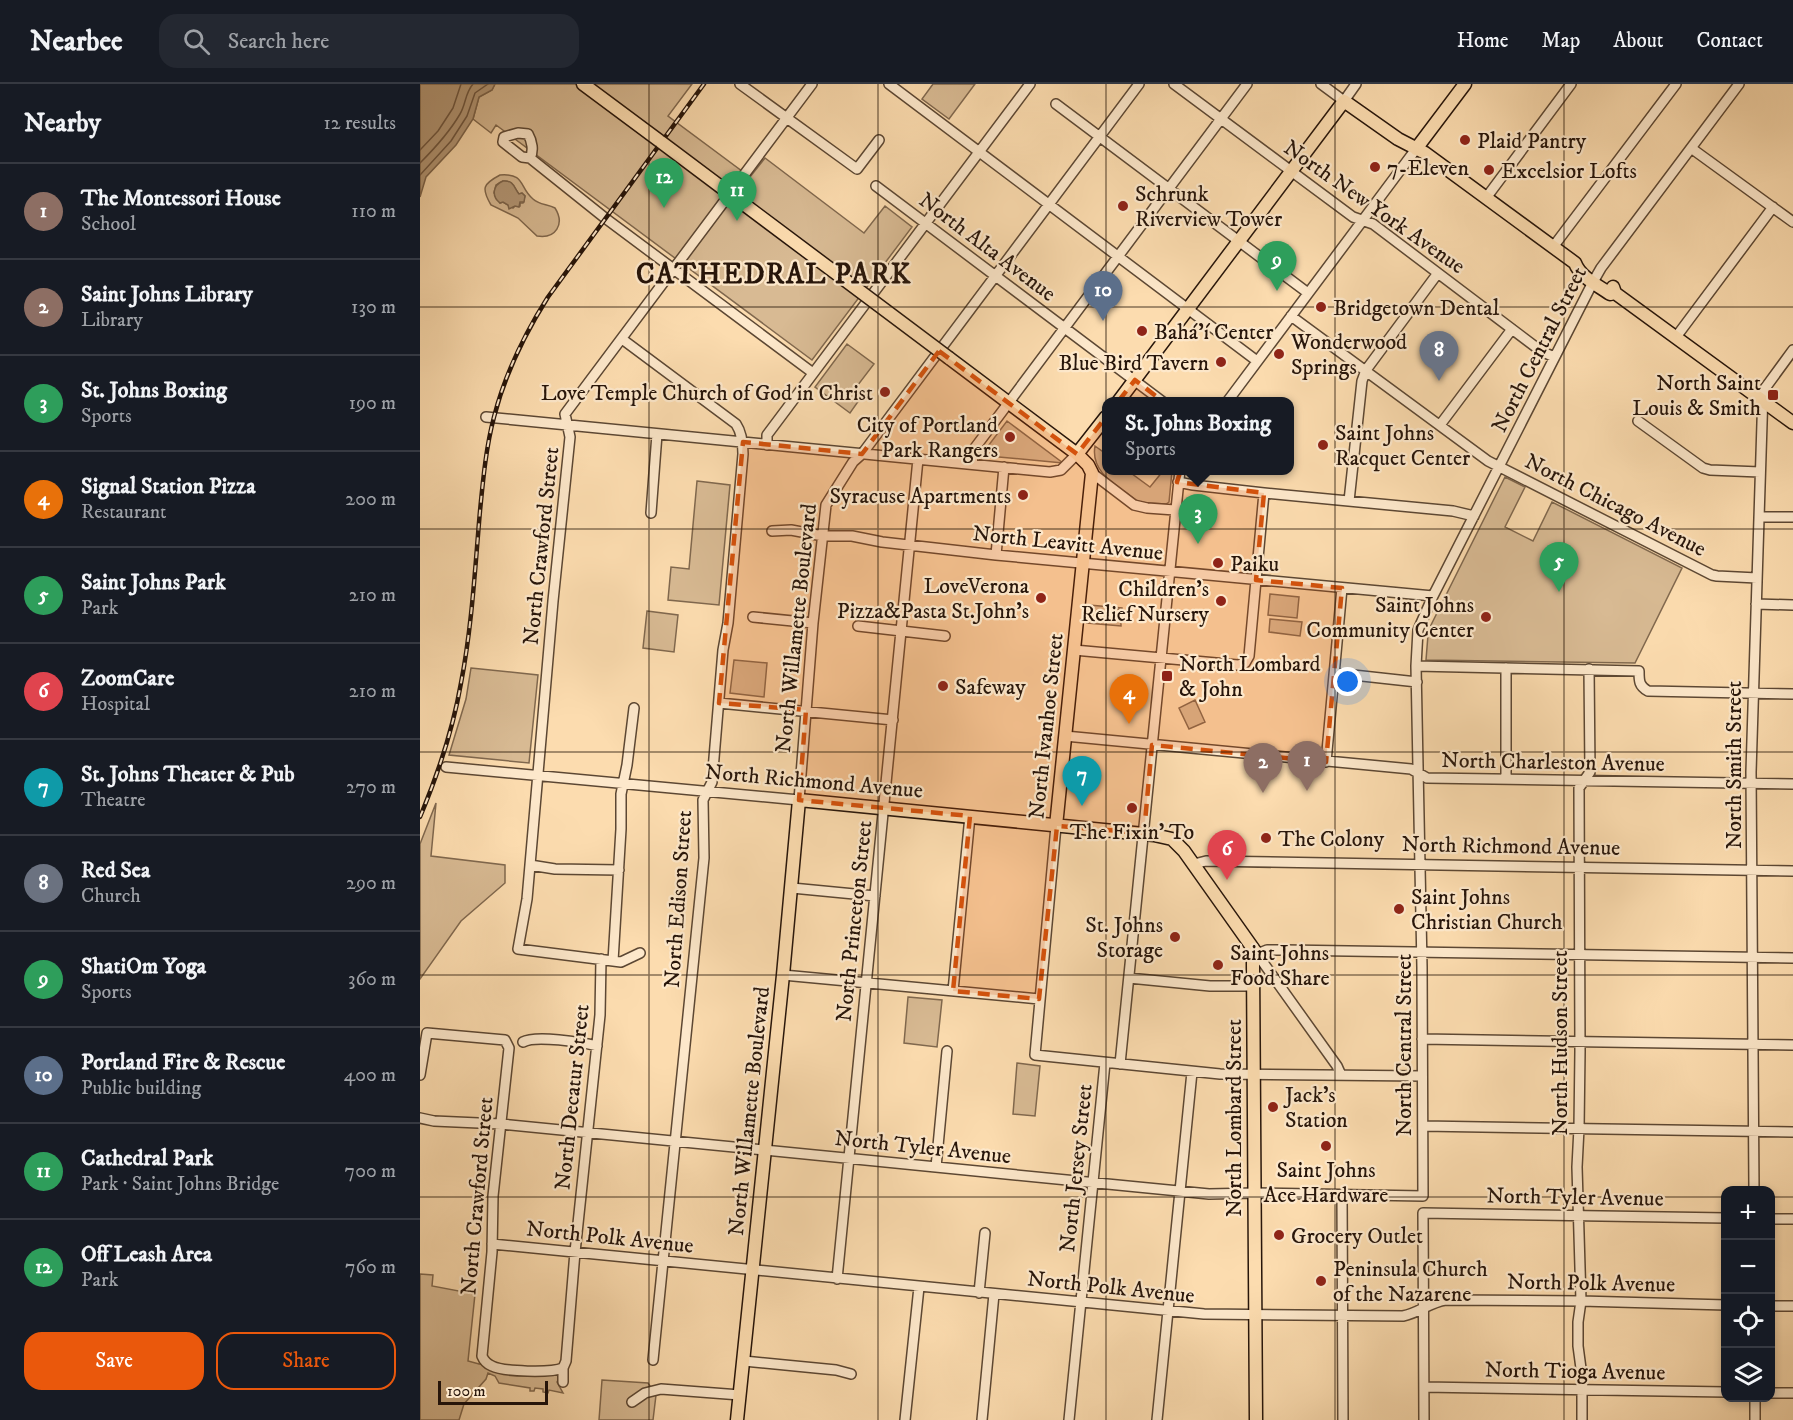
<!DOCTYPE html>
<meta charset="utf-8">
<style>
:root{--surface:#171b24;--page:#242831;--text:#f1f3f6;--muted:#9ea1a6;--line:#363941;--accent:#ea580c}
body{margin:0;font-family:"IM FELL DW Pica",serif;background:var(--page);color:var(--text)}
.controls{position:absolute;right:18px;bottom:18px;display:grid;overflow:hidden;border-radius:12px;box-shadow:0 3px 9px #0003}
.controls button{width:54px;height:54px;display:grid;place-items:center;padding:0;border:0;border-bottom:2px solid var(--line);background:var(--surface);color:var(--text);font:30px sans-serif}
.scale{position:absolute;left:18px;bottom:15px;width:110px;box-sizing:border-box;padding-left:6px;border:3px solid #27150a;border-top:0;font-size:16px;line-height:21px;white-space:nowrap;color:#27150a;-webkit-text-stroke:4px #fde8cb;paint-order:stroke}
.you{position:absolute;left:928px;top:598px;width:21px;height:21px;margin:-15px;border:4px solid #fff;border-radius:50%;background:#1a73e8;box-shadow:0 0 0 9px #1a73e833}
.badge{display:grid;place-items:center;width:39px;height:39px;border-radius:50%;background:var(--accent);color:#fff;font-size:20px;font-weight:700}
.pin{position:absolute;translate:-50% -50px;filter:drop-shadow(0 2px 3px #0008)}
.pin::after{content:'';position:absolute;top:32px;width:21px;height:18px;background:inherit;clip-path:polygon(0 0,100% 0,50% 100%)}
.popup{position:absolute;left:682px;top:313px;width:192px;height:78px;box-sizing:border-box;display:grid;place-content:center;border-radius:12px;background:var(--surface);filter:drop-shadow(0 2px 4px #0005);font-size:20px;white-space:nowrap;color:var(--muted)}
.popup b{font-size:22px;color:var(--text)}
.popup::after{content:'';position:absolute;left:50%;top:100%;margin-left:-12px;border:12px solid transparent;border-top-color:var(--surface)}
.list{margin:0;padding:0;list-style:none}
h2{display:flex;justify-content:space-between;align-items:center;height:78px;margin:0;padding:0 24px;font-size:26px}
h2 small{font-size:20px;font-weight:400;color:var(--muted)}
.list li{display:grid;grid-template-columns:39px 1fr auto;gap:18px;align-items:center;box-sizing:border-box;height:96px;padding:0 24px;border-top:2px solid var(--line)}
.list b{display:block;font-size:22px;white-space:nowrap}
.list p{margin:0;font-size:20px;white-space:nowrap;color:var(--muted)}
.list em{font-size:20px;font-style:normal;color:var(--muted)}
.actions{display:flex;gap:12px;padding:18px 24px}
.actions a{flex:1;padding:14px 0;border:2px solid var(--accent);border-radius:18px;text-align:center;font-size:21px;color:var(--accent)}
.actions .main{background:var(--accent);color:#fff}
.icon{flex:none;width:33px;height:33px;fill:none;stroke:currentColor;stroke-width:2;stroke-linecap:round;stroke-linejoin:round}
.map{position:relative;flex:none;width:1373px;height:1336px;overflow:hidden}
header{display:flex;align-items:center;gap:36px;box-sizing:border-box;height:84px;padding:0 30px;background:var(--surface);border-bottom:2px solid var(--line)}
header strong{font-size:28px}
nav{display:flex;gap:33px;margin-inline-start:auto;font-size:21px}
.search{width:420px;height:54px;background:var(--page);display:flex;align-items:center;gap:15px;box-sizing:border-box;padding:0 21px;border-radius:18px;color:var(--muted);font-size:22px}
main{display:flex}
aside{flex:1;background:var(--surface)}
.map>svg:first-child{display:block}
</style>
<header>
<strong>Nearbee</strong>
<div class="search"><svg class="icon" aria-label="search" viewBox="0 0 24 24"><circle cx="10" cy="10" r="6"/><path d="M15 15l6 6"/></svg>Search here</div>
<nav><a>Home</a><a>Map</a><a>About</a><a>Contact</a></nav>
</header>
<main>
<aside>
<h2>Nearby<small>12 results</small></h2>
<ul class="list">
<li><span class="badge" style="background:#8d6e63">1</span><div><b>The Montessori House</b><p>School</p></div><em>110 m</em></li>
<li><span class="badge" style="background:#8d6e63">2</span><div><b>Saint Johns Library</b><p>Library</p></div><em>130 m</em></li>
<li><span class="badge" style="background:#2e9e5b">3</span><div><b>St. Johns Boxing</b><p>Sports</p></div><em>190 m</em></li>
<li><span class="badge" style="background:#e8710a">4</span><div><b>Signal Station Pizza</b><p>Restaurant</p></div><em>200 m</em></li>
<li><span class="badge" style="background:#2e9e5b">5</span><div><b>Saint Johns Park</b><p>Park</p></div><em>210 m</em></li>
<li><span class="badge" style="background:#e0444e">6</span><div><b>ZoomCare</b><p>Hospital</p></div><em>210 m</em></li>
<li><span class="badge" style="background:#0f9aa8">7</span><div><b>St. Johns Theater &amp; Pub</b><p>Theatre</p></div><em>270 m</em></li>
<li><span class="badge" style="background:#6b7280">8</span><div><b>Red Sea</b><p>Church</p></div><em>290 m</em></li>
<li><span class="badge" style="background:#2e9e5b">9</span><div><b>ShatiOm Yoga</b><p>Sports</p></div><em>360 m</em></li>
<li><span class="badge" style="background:#5c6f8a">10</span><div><b>Portland Fire &amp; Rescue</b><p>Public building</p></div><em>400 m</em></li>
<li><span class="badge" style="background:#2e9e5b">11</span><div><b>Cathedral Park</b><p>Park · Saint Johns Bridge</p></div><em>700 m</em></li>
<li><span class="badge" style="background:#2e9e5b">12</span><div><b>Off Leash Area</b><p>Park</p></div><em>760 m</em></li>
</ul>
<div class="actions"><a class="main">Save</a><a>Share</a></div>
</aside>
<div class="map">
<svg width="1373" height="1336" viewBox="0 0 1373 1336">
<rect width="100%" height="100%" fill="#fcdcaf"/>
<filter id="stains"><feTurbulence type="fractalNoise" baseFrequency=".00333" numOctaves="4"/><feColorMatrix values="0 0 0 0 .2 0 0 0 0 .09 0 0 0 0 .02 0 0 0 .5 -.17"/></filter>
<radialGradient id="worn" r=".72"><stop offset=".6" stop-color="#630" stop-opacity="0"/><stop offset="1" stop-color="#630" stop-opacity=".3"/></radialGradient>
<path fill="#d8ba93" stroke="#80684e" stroke-width="1.5" fill-rule="evenodd" d="M75,0H272L248,32L330,93L345,74L444,149L465,122L492,143L392,276L76,41L71,49L53,35L59,13L72,6Z
M513,0H555L529,35L502,15Z
M80,91C106,89 99,104 113,115C119,121 128,120 135,124C145,140 136,155 117,152L98,134L71,121C61,104 63,100 80,91ZM83,97C94,97 93,103 99,110L102,109L105,112L103,119H100V122H95L93,124L83,118L80,119L74,109L76,101Z
M427,260L454,280L434,306L442,312L430,329L395,303Z
M587,337L643,379L568,372L565,366Z
M675,362L686,370V386L708,387L730,403L743,387H752L749,418L746,420C738,419 729,420 721,418C715,417 710,411 705,408C689,397 671,384 675,362Z
M1085,393L1105,403L1085,443L1113,457L1132,418L1262,484L1215,579L1006,576L1008,551L1011,541Z
M277,397L310,401L299,521L248,516L251,483L269,485Z
M850,510L879,513L877,534L848,531Z
M669,521L702,524V526L696,525L695,533L701,534V542L667,539Z
M227,527L258,531L254,568L223,564Z
M850,535L882,538L880,552L849,548Z
M314,576L347,579L344,613L310,609Z
M51,584L118,591L109,679L29,671L46,615Z
M775,616L785,638L769,645L759,624Z
M16,719L11,772L85,781V799L41,837L0,895V760Z
M488,913L522,916L517,963L484,959Z
M597,979L620,982L615,1032L593,1030Z
M0,1190L13,1191L12,1202L55,1210L48,1277L59,1280L139,1289L141,1291L137,1298L143,1309L129,1306L128,1309L123,1308V1305L115,1304L114,1307H110V1304L79,1299L75,1292L68,1289L66,1295L44,1320L39,1336H0Z
M182,1296L228,1299L236,1311L233,1336H179Z"/>
<path fill="#b49877" stroke="#7c644b" stroke-width="1.5" d="M0,0H75L72,6L59,13L53,35L36,61L6,93L0,113Z
M83,97C94,96 94,104 99,110L102,109L105,112L104,118H100L99,123L95,122L89,125L88,121L83,118L80,119C71,112 73,101 83,97Z"/>
<g fill="none" stroke-linecap="round" stroke-linejoin="round">
<path stroke="#6e5640" stroke-width="1.5" d="M0,66L18,47L33,24L41,0
M0,79C15,64 29,49 40,30C46,20 45,9 53,0
M0,91L31,57L47,32L55,9L68,0"/>
<g stroke="#5c4733" stroke-width="12">
<path id="minor" d="M320,0L437,85L459,56
M469,0L837,277
M754,0L933,133L953,140L1121,267L1134,273
M901,0L924,17L936,0
M636,20L888,209
M1271,64L1373,138
M110,74C114,67 112,57 108,50L98,49L84,53L83,58L102,73L110,74L185,134L393,289
M456,102L743,318
M1066,114L1151,0
M1133,163L1256,0
M871,232L1068,377L1292,491L1297,492L1337,494
M1256,253L1353,123
M202,255L316,340C322,349 323,359 323,370L308,539L303,566L292,698L283,716L284,774L233,1276
M807,318L996,65
M66,333L630,388L641,386L657,370
M1218,337L1283,384L1290,386L1340,388
M1020,341L1092,245
M347,361V351L610,0
M552,380L554,365L827,0
M672,389L714,421L727,424L755,426
M758,398L773,401L844,409L1033,427L1054,432
M929,417L942,297L946,286L1018,189
M231,429L237,350
M1339,433H1373
M352,447L371,446L403,452H432L462,458L576,471L1013,512
M576,471L584,383
M1336,520L1373,521
M333,533L393,539
M438,542L525,552
M654,566L818,581L825,579L829,572L844,409
M996,582L1219,587C1219,597 1219,602 1228,607L1373,610
M915,589L997,598
M299,619L473,636
M645,652L991,685L1007,694L1373,700
M906,678L922,504
M26,683L379,716L393,539L406,421L433,378L442,370L719,0
M1086,695V584
M636,742L615,971L800,990L1002,992
M774,780L786,777L1373,787
M110,781L135,785L199,786
M372,804L455,812
M220,869L201,878L98,865L107,815L110,781L133,517L150,353L145,330L392,0
M193,877L201,745V710L207,681L214,624
M363,891L619,915
M709,894L790,902H833
M533,907L550,732
M1002,955L1373,961
M103,958C115,951 162,958 177,962
M700,980L760,386
M0,991L7,949L85,956L89,964L73,1112L72,1168L62,1272C64,1277 67,1280 72,1282C84,1288 131,1289 143,1284
M921,991L917,982L837,870L847,866H864L1373,874
M0,1034L14,1037L81,1040L789,1110L835,1109L1003,1112L1002,883L996,582L998,546L1013,512L1173,198L1181,184L1319,0
M1003,1042L1373,1048
M516,1083L527,967
M1334,1106L1331,688L1342,339L1343,307L1373,266
M922,1111L923,1336
M1350,1135H1373
M72,1160L784,1230L983,1232C999,1229 1010,1218 1026,1216L1161,1217L1306,1221
M417,1195L498,375
M559,1209L565,1149
M1350,1222H1373
M324,1277L416,1286L431,1290
M143,1298V1284L146,1277L155,1168L180,931L181,875
M1004,1303L1306,1308
M1350,1309H1373
M1335,1314V1336
M212,1318L225,1309L241,1305L320,1311
M485,1336L499,1203
M562,1336L574,1210
M649,1336L685,979
M737,1336L772,988
M1004,1336L1003,1129L1306,1134
M1162,1336V1292L1158,1262V1238L1161,1217L1157,1083L1159,1044L1160,967L1159,704L1170,688L1169,585"/>
</g>
<g stroke="#27150a" stroke-width="15">
<path id="major" d="M163,0L241,58
M996,65L1045,0
M1193,203L1195,209L1373,339
M529,274L657,370L668,381L672,389L636,742
M698,318L924,17L978,55L1005,69L1155,179C1160,193 1179,202 1190,210L1195,209
M657,370L686,333
M317,1336L363,891L379,716L734,751L752,755L764,767L837,870L833,879L836,1336"/>
</g>
<use href="#minor" stroke="#fde8cb" stroke-width="9"/>
<use href="#major" stroke="#fcdcaf" stroke-width="12"/>
<g stroke="#27150a" stroke-width="4.5">
<path id="rail" d="M0,733C18,690 33,645 41,599C52,542 55,484 60,427C63,396 66,363 74,333C85,290 104,251 128,213L284,0"/>
</g>
<use href="#rail" stroke="#fde8cb" stroke-width="2" stroke-dasharray="7" stroke-linecap="butt"/>
<g stroke="#27150a" stroke-width="15" stroke-linecap="butt">
<path id="major-bridge" d="M241,58L529,274"/>
</g>
<use href="#major-bridge" stroke="#fcdcaf" stroke-width="12"/>
</g>
<path fill="#d5520c" fill-opacity="0.2" stroke="#d5520c" stroke-width="4.5" stroke-dasharray="12 8" stroke-linejoin="round" d="M519,267L657,370L715,296L784,349L764,376L757,398L844,409L836,496L922,504L906,678L732,661L724,749L637,742L619,915L533,907L550,732L379,716L386,626L299,619L323,358L442,370Z"/>
<path fill="none" stroke="#27150a" stroke-width="1.5" stroke-opacity="0.55" d="M229,0V1336M458,0V1336M686,0V1336M915,0V1336M1144,0V1336M0,223H1373M0,445H1373M0,668H1373M0,891H1373M0,1113H1306M1350,1113H1373"/>
<g fill="#8f2418" stroke="#fde8cb" stroke-width="2">
<circle cx="1045" cy="56" r="6"/>
<circle cx="955" cy="83" r="6"/>
<circle cx="1069" cy="86" r="6"/>
<circle cx="703" cy="122" r="6"/>
<circle cx="901" cy="223" r="6"/>
<circle cx="722" cy="247" r="6"/>
<circle cx="859" cy="270" r="6"/>
<circle cx="801" cy="278" r="6"/>
<circle cx="465" cy="308" r="6"/>
<rect x="1347" y="305" width="12" height="12" rx="3"/>
<circle cx="590" cy="353" r="6"/>
<circle cx="903" cy="361" r="6"/>
<circle cx="603" cy="411" r="6"/>
<circle cx="798" cy="479" r="6"/>
<circle cx="621" cy="514" r="6"/>
<circle cx="801" cy="517" r="6"/>
<circle cx="1066" cy="533" r="6"/>
<rect x="741" y="586" width="12" height="12" rx="3"/>
<circle cx="523" cy="602" r="6"/>
<circle cx="712" cy="724" r="6"/>
<circle cx="846" cy="754" r="6"/>
<circle cx="979" cy="825" r="6"/>
<circle cx="755" cy="853" r="6"/>
<circle cx="798" cy="881" r="6"/>
<circle cx="853" cy="1023" r="6"/>
<circle cx="906" cy="1062" r="6"/>
<circle cx="859" cy="1151" r="6"/>
<circle cx="901" cy="1197" r="6"/>
</g>
<g text-anchor="middle" stroke-width="4.5" stroke-linejoin="round" paint-order="stroke">
<g font-size="22" fill="#27150a" stroke="#fde8cb" text-anchor="start">
<text x="1057" y="64">Plaid Pantry</text>
<text x="967" y="91">7-Eleven</text>
<text x="1081" y="94">Excelsior Lofts</text>
<text x="715" y="117">Schrunk<tspan x="715" dy="25">Riverview Tower</tspan></text>
<text x="913" y="231">Bridgetown Dental</text>
<text x="734" y="255">Bahá’í Center</text>
<text x="871" y="265">Wonderwood<tspan x="871" dy="25">Springs</tspan></text>
<text x="789" y="286" text-anchor="end">Blue Bird Tavern</text>
<text x="1341" y="306" text-anchor="end">North Saint<tspan x="1341" dy="25">Louis &amp; Smith</tspan></text>
<text x="453" y="316" text-anchor="end">Love Temple Church of God in Christ</text>
<text x="578" y="348" text-anchor="end">City of Portland<tspan x="578" dy="25">Park Rangers</tspan></text>
<text x="915" y="356">Saint Johns<tspan x="915" dy="25">Racquet Center</tspan></text>
<text x="591" y="419" text-anchor="end">Syracuse Apartments</text>
<text x="810" y="487">Paiku</text>
<text x="609" y="509" text-anchor="end">LoveVerona<tspan x="609" dy="25">Pizza&amp;Pasta St.John’s</tspan></text>
<text x="789" y="512" text-anchor="end">Children's<tspan x="789" dy="25">Relief Nursery</tspan></text>
<text x="1054" y="528" text-anchor="end">Saint Johns<tspan x="1054" dy="25">Community Center</tspan></text>
<text x="759" y="587">North Lombard<tspan x="759" dy="25">&amp; John</tspan></text>
<text x="535" y="610">Safeway</text>
<text x="712" y="755" text-anchor="middle">The Fixin' To</text>
<text x="858" y="762">The Colony</text>
<text x="991" y="820">Saint Johns<tspan x="991" dy="25">Christian Church</tspan></text>
<text x="743" y="848" text-anchor="end">St. Johns<tspan x="743" dy="25">Storage</tspan></text>
<text x="810" y="876">Saint Johns<tspan x="810" dy="25">Food Share</tspan></text>
<text x="865" y="1018">Jack's<tspan x="865" dy="25">Station</tspan></text>
<text x="906" y="1093" text-anchor="middle">Saint Johns<tspan x="906" dy="25">Ace Hardware</tspan></text>
<text x="871" y="1159">Grocery Outlet</text>
<text x="913" y="1192">Peninsula Church<tspan x="913" dy="25">of the Nazarene</tspan></text>
</g>
<g font-size="22" fill="#27150a" stroke="#fde8cb">
<text transform="translate(955 122) rotate(35)" y="8">North New York Avenue</text>
<text transform="translate(568 162) rotate(37)" y="8">North Alta Avenue</text>
<text transform="translate(1118 265) rotate(-63)" y="8">North Central Street</text>
<text transform="translate(1196 420) rotate(27)" y="8">North Chicago Avenue</text>
<text transform="translate(648 458) rotate(6)" y="8">North Leavitt Avenue</text>
<text transform="translate(120 462) rotate(-84)" y="8">North Crawford Street</text>
<text transform="translate(375 544) rotate(-84)" y="8">North Willamette Boulevard</text>
<text transform="translate(625 642) rotate(-84)" y="8">North Ivanhoe Street</text>
<text transform="translate(1133 677) rotate(1)" y="8">North Charleston Avenue</text>
<text transform="translate(1313 681) rotate(-90)" y="8">North Smith Street</text>
<text transform="translate(394 696) rotate(5)" y="8">North Richmond Avenue</text>
<text transform="translate(1091 761) rotate(1)" y="8">North Richmond Avenue</text>
<text transform="translate(257 815) rotate(-86)" y="8">North Edison Street</text>
<text transform="translate(433 837) rotate(-84)" y="8">North Princeton Street</text>
<text transform="translate(1139 959) rotate(-90)" y="8">North Hudson Street</text>
<text transform="translate(983 961) rotate(-90)" y="8">North Central Street</text>
<text transform="translate(151 1013) rotate(-84)" y="8">North Decatur Street</text>
<text transform="translate(328 1027) rotate(-84)" y="8">North Willamette Boulevard</text>
<text transform="translate(813 1034) rotate(-90)" y="8">North Lombard Street</text>
<text transform="translate(503 1062) rotate(6)" y="8">North Tyler Avenue</text>
<text transform="translate(655 1084) rotate(-84)" y="8">North Jersey Street</text>
<text transform="translate(56 1112) rotate(-85)" y="8">North Crawford Street</text>
<text transform="translate(1155 1112) rotate(1)" y="8">North Tyler Avenue</text>
<text transform="translate(190 1152) rotate(6)" y="8">North Polk Avenue</text>
<text transform="translate(1171 1198) rotate(1)" y="8">North Polk Avenue</text>
<text transform="translate(691 1202) rotate(6)" y="8">North Polk Avenue</text>
<text transform="translate(1155 1286) rotate(1)" y="8">North Tioga Avenue</text>
</g>
<g font-size="28" font-weight="bold" letter-spacing="1.5" fill="#27150a" stroke="#fde8cb">
<text x="354" y="199">CATHEDRAL PARK</text>
</g>
</g>
<rect width="100%" height="100%" filter="url(#stains)"/>
<rect width="100%" height="100%" fill="url(#worn)"/>
</svg>
<div class="controls">
<button>+</button>
<button>−</button>
<button><svg class="icon" aria-label="locate" viewBox="0 0 24 24"><circle cx="12" cy="12" r="6"/><path d="M12 2v4M12 18v4M2 12h4M18 12h4"/></svg></button>
<button><svg class="icon" aria-label="layers" viewBox="0 0 24 24"><path d="M12 4l9 5-9 5-9-5zM3 14l9 5 9-5"/></svg></button>
</div>
<div class="scale">100 m</div>
<div class="you"></div>
<div class="pin badge" style="left:887px;top:707px;background:#8d6e63">1</div>
<div class="pin badge" style="left:843px;top:709px;background:#8d6e63">2</div>
<div class="pin badge" style="left:778px;top:460px;background:#2e9e5b">3</div>
<div class="popup"><b>St. Johns Boxing</b>Sports</div>
<div class="pin badge" style="left:709px;top:640px;background:#e8710a">4</div>
<div class="pin badge" style="left:1139px;top:508px;background:#2e9e5b">5</div>
<div class="pin badge" style="left:807px;top:796px;background:#e0444e">6</div>
<div class="pin badge" style="left:662px;top:722px;background:#0f9aa8">7</div>
<div class="pin badge" style="left:1019px;top:297px;background:#6b7280">8</div>
<div class="pin badge" style="left:857px;top:207px;background:#2e9e5b">9</div>
<div class="pin badge" style="left:683px;top:237px;background:#5c6f8a">10</div>
<div class="pin badge" style="left:317px;top:137px;background:#2e9e5b">11</div>
<div class="pin badge" style="left:244px;top:124px;background:#2e9e5b">12</div>
</div>
</main>
